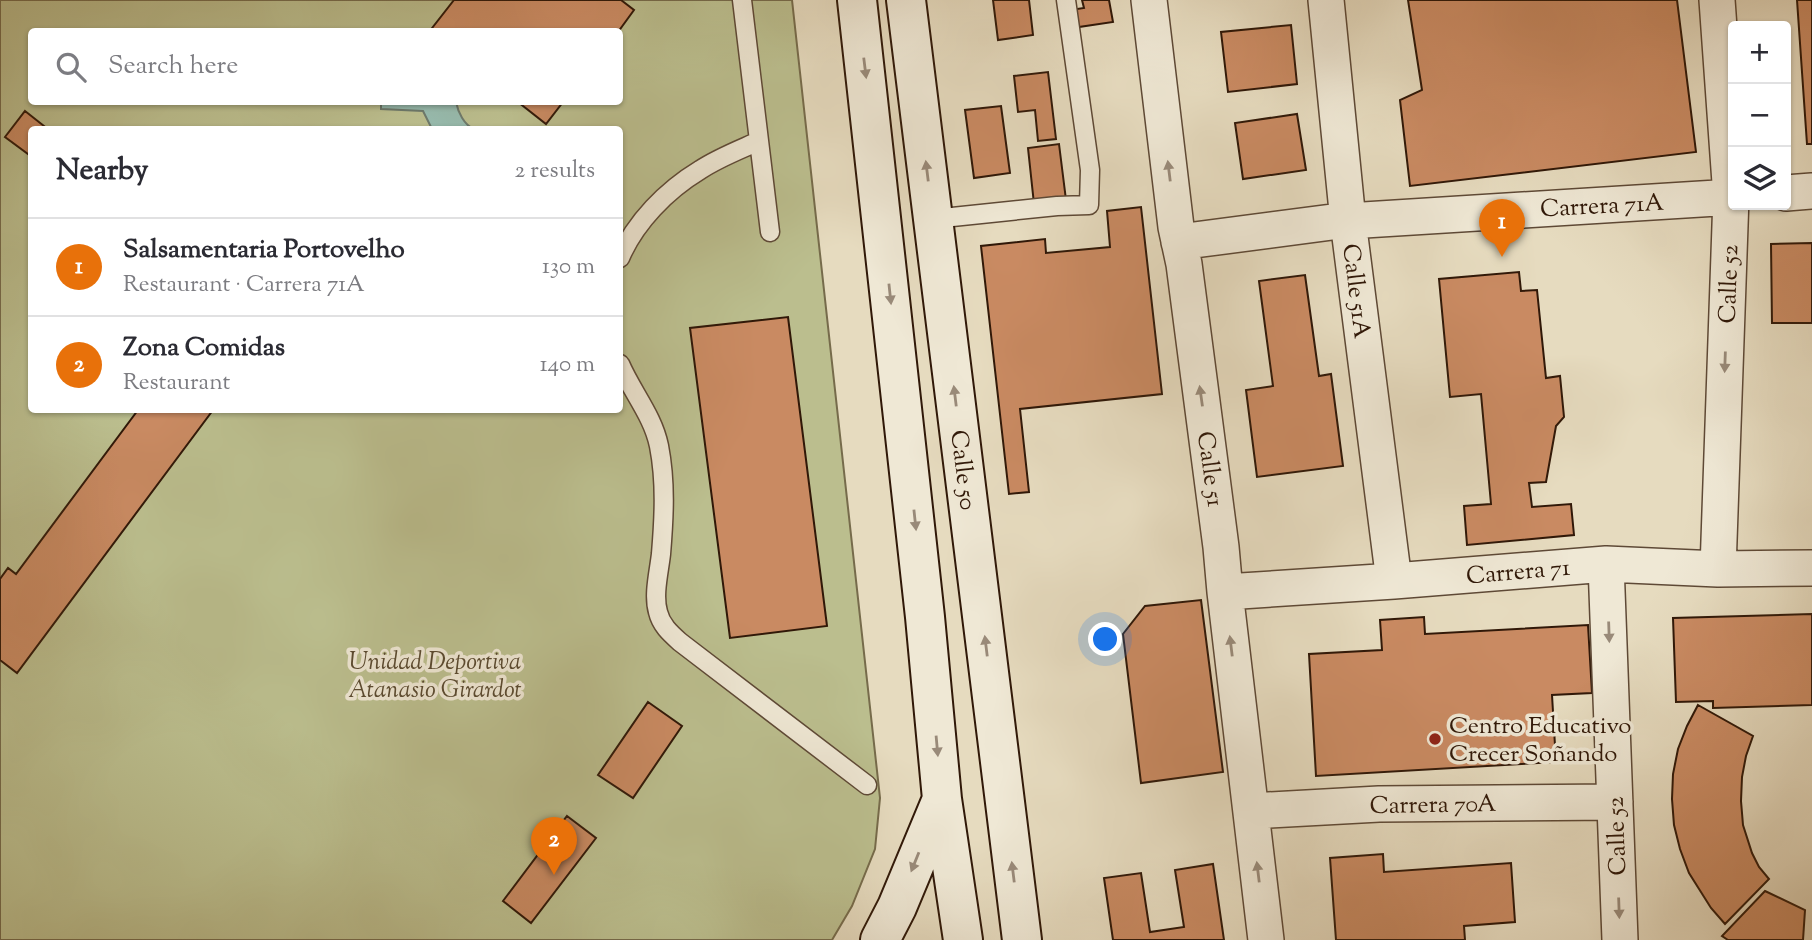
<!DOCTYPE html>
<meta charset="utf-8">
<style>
:root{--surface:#fff;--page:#f2f2f3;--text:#2b2b33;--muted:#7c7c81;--line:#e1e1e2;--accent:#0f766e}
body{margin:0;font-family:"Sorts Mill Goudy",serif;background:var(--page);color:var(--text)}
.controls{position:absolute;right:21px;top:21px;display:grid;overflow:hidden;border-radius:7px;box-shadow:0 2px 5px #0004}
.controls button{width:63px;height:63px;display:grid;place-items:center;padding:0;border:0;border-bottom:2px solid var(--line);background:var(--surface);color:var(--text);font:35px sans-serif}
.you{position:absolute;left:1106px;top:640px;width:24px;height:24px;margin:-18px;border:5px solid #fff;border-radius:50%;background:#1a73e8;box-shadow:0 0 0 10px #1a73e833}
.badge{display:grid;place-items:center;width:46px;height:46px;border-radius:50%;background:var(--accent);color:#fff;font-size:23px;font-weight:700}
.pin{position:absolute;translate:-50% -58px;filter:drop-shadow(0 2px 4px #0008)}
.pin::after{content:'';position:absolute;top:37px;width:24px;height:21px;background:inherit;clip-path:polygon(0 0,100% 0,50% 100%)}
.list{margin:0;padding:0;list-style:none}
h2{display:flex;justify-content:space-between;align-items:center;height:91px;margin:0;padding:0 28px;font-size:30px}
h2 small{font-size:23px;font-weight:400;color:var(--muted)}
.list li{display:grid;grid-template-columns:46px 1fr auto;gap:21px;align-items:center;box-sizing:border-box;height:98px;padding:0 28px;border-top:2px solid var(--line)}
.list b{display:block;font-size:26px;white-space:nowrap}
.list p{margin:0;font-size:23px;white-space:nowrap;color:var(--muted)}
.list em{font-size:23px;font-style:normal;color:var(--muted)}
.icon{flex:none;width:38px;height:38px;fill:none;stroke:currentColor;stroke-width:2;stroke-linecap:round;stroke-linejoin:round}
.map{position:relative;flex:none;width:1812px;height:940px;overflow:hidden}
.search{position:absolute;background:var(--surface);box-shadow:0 2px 5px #0004;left:28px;top:28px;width:595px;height:77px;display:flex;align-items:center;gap:18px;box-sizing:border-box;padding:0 24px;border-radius:7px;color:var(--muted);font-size:26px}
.panel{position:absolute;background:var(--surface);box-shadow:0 2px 5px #0004;left:28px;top:126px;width:595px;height:287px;border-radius:7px}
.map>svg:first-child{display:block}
</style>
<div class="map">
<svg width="1812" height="940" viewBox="0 0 1812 940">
<rect width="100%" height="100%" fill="#e6dbbf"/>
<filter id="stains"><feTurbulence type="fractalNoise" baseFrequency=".00286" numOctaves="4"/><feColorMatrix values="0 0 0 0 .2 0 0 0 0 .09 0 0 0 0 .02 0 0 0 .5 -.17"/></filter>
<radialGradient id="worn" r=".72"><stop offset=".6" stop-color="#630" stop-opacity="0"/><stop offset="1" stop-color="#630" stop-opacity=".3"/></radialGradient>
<path fill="#bbbe8e" stroke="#766b4b" stroke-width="2" fill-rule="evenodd" d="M0,0H792L880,798L875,849L852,906L832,940H0ZM32,32H620V102H32ZM32,130H620V410H32Z"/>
<path fill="#97bbae" stroke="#6e7a6c" stroke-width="2" d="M381,102H456C458,112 464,125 474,129H432L423,111L381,109Z"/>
<path fill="#c98a62" stroke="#301808" stroke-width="2" d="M454,0H621L634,10L618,32H429Z
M993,0H1029L1033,35L998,40Z
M1082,0H1109L1113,22L1072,28L1070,10L1084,8Z
M1408,0H1677L1696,152L1410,186L1400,100L1422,90Z
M1797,0H1812V144H1807Z
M1291,25L1297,84L1228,92L1221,32Z
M1048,72L1056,139L1038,141L1035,110L1018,112L1014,76Z
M518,102H563L546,124Z
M1001,106L1010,173L974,178L965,110Z
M25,111L49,130H32V157L5,137Z
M1297,114L1306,170L1243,179L1235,123Z
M1059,144L1066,200L1034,204L1028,148Z
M1141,207L1162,394L1020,409L1029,492L1009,494L981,246L1045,239L1046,253L1110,247L1107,211Z
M1812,243V323H1772L1771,244Z
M1519,272L1521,291L1537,290L1546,378L1560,376L1564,417L1556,426L1546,482L1529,483L1532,507L1571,504L1574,535L1467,545L1464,506L1491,504L1481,394L1450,397L1439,279Z
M1305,275L1319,376L1331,374L1343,466L1257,477L1246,390L1273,386L1259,281Z
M788,317L827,626L730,638L690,328Z
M138,410H213L17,673L0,660V579L8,568L16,574Z
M1201,600L1223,772L1141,783L1123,634L1145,606Z
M1812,614V705L1713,708V701L1676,702L1673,618Z
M1424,617L1425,634L1588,625L1592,693L1552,695L1556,762L1316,776L1309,654L1382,650L1380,620Z
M648,702L682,726L633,798L598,775Z
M1698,705L1753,736L1746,756L1742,777L1741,801L1743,825L1752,853L1759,867L1769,879L1725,924L1711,908L1689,873L1680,849L1674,825L1672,799L1673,774L1678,749L1687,726Z
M567,816L596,838L531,923L503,901Z
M1383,854L1384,872L1511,863L1515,922L1464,926L1465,940H1336L1330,858Z
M1213,864L1224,940H1113L1104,878L1141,873L1150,932L1184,927L1175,870Z
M1765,891L1805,910L1803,940H1728L1722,936Z"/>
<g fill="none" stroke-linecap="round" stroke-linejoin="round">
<g stroke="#5e4936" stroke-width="21">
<path id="lane" d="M742,0L770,232
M933,219L1057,206L1089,205L1090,170L1066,0
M620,258C635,222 667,190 700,170C718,158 739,150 759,141
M620,364C632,392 653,416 659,446C666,482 664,518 661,554C659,572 653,595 658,612C661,625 670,633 680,642L867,785"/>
</g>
<g stroke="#5e4936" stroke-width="38">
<path id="street" d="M1149,0L1176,227L1184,264L1221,547L1225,592L1266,940
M1326,0L1348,221L1394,581
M1717,0L1731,197L1718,569
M1786,193L1812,191
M1179,242L1332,222L1733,197
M1606,564L1620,940
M1225,592L1394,581L1606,564L1718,569L1812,568
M1251,811L1379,804L1615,802"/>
</g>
<g stroke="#301808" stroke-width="42">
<path id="secondary" d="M857,0L925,617L942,799L963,940
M906,0L1022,940
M880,940L897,907L942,799"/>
</g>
<use href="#lane" stroke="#efe8d5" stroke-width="18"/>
<use href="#street" stroke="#efe8d5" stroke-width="35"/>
<use href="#secondary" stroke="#efe8d5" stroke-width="38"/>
</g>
<defs><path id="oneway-solid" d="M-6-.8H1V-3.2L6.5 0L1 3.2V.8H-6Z" transform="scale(1.75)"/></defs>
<g fill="#998a79">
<use href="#oneway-solid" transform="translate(865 68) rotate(83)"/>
<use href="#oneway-solid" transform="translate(927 171) rotate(-97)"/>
<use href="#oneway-solid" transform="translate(1169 171) rotate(-97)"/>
<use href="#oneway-solid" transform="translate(890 294) rotate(84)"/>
<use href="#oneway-solid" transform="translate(1725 362) rotate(92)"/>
<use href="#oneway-solid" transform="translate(955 396) rotate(-97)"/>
<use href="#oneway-solid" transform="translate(1201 396) rotate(-98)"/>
<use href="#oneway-solid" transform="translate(915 520) rotate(84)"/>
<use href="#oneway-solid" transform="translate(1609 632) rotate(88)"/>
<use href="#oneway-solid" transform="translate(986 646) rotate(-97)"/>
<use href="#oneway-solid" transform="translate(1231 646) rotate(-97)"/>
<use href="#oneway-solid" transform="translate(937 746) rotate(85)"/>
<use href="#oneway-solid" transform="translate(915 862) rotate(112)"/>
<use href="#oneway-solid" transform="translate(1013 872) rotate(-97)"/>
<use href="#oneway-solid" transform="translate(1258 872) rotate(-97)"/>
<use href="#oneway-solid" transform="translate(1619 908) rotate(88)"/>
</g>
<circle fill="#8f2418" stroke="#efe8d5" stroke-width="2.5" cx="1435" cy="739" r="7"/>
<g text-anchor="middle" stroke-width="7" stroke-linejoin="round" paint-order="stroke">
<g font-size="24" fill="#301808" stroke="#efe8d5">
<text transform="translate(1602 205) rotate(-3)" y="8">Carrera 71A</text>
<text transform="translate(1728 284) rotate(-88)" y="8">Calle 52</text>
<text transform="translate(1357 291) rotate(83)" y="8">Calle 51A</text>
<text transform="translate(1211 469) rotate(82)" y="8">Calle 51</text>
<text transform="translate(964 470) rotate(83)" y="8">Calle 50</text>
<text transform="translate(1518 571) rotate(-5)" y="8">Carrera 71</text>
<text transform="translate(1433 804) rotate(-1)" y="8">Carrera 70A</text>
<text transform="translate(1616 836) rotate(-92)" y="8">Calle 52</text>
</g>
<g font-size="24" font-style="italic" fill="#5a4a30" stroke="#efe8d5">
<text x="435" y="669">Unidad Deportiva<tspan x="435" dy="28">Atanasio Girardot</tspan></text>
</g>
<g font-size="24" fill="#301808" stroke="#efe8d5" text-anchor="start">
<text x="1449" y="733">Centro Educativo<tspan x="1449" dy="28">Crecer Soñando</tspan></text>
</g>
</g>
<rect width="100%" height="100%" filter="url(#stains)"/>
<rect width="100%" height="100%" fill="url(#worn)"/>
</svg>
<div class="controls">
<button>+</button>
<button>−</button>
<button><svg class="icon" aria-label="layers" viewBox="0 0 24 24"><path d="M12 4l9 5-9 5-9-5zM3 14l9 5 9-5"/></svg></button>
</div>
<div class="you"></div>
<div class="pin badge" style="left:1502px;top:257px;background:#e8710a">1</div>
<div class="pin badge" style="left:554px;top:875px;background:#e8710a">2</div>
<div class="search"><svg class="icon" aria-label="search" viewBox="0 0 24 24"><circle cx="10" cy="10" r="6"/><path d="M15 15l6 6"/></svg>Search here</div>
<section class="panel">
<h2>Nearby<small>2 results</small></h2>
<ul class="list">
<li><span class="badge" style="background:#e8710a">1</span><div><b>Salsamentaria Portovelho</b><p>Restaurant · Carrera 71A</p></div><em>130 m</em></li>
<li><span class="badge" style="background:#e8710a">2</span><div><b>Zona Comidas</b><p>Restaurant</p></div><em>140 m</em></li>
</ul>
</section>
</div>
